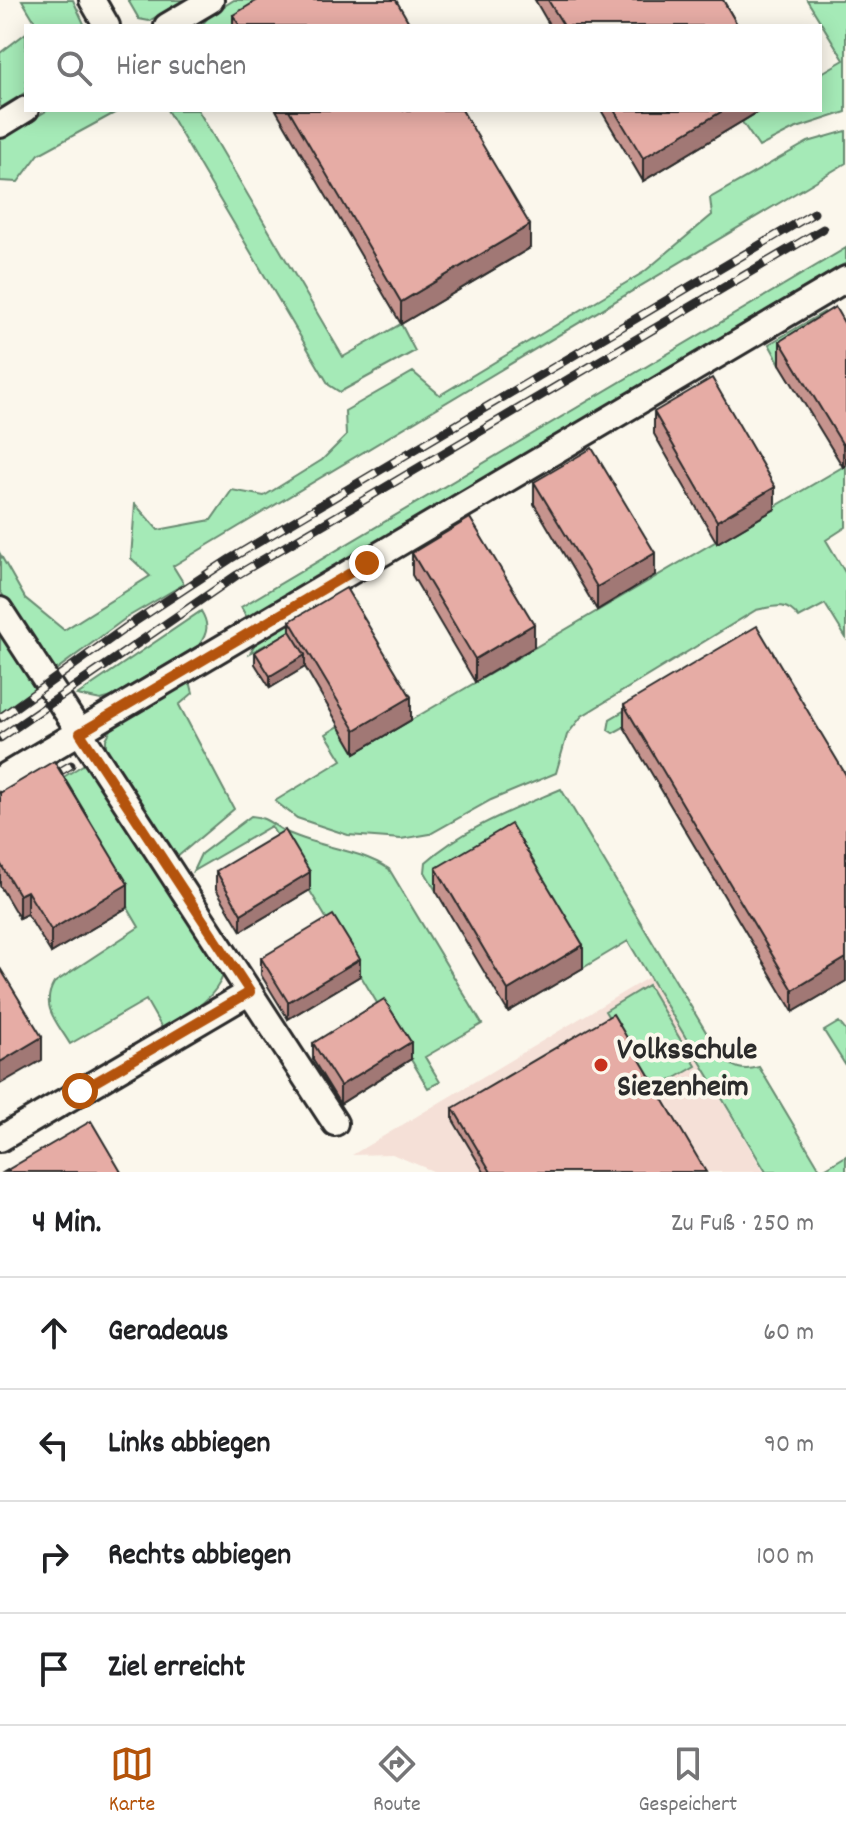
<!DOCTYPE html>
<html lang="de">
<meta charset="utf-8">
<style>
:root{--surface:#fff;--page:#f6f6f6;--text:#202124;--muted:#757577;--line:#e0e0e0;--accent:#b45309}
body{margin:0;font-family:Dekko,sans-serif;background:var(--page);color:var(--text)}
.stop{position:absolute;width:24px;height:24px;margin:-18px;border:6px solid #b45309;border-radius:50%;background:#fff}
.stop.end{background:#b45309;border-color:#fff;box-shadow:0 2px 8px #0008}
.list{margin:0;padding:0;list-style:none}
h2{display:flex;justify-content:space-between;align-items:center;height:104px;margin:0;padding:0 32px;font-size:34px}
h2 small{font-size:26px;font-weight:400;color:var(--muted)}
.list li{display:grid;grid-template-columns:52px 1fr auto;gap:24px;align-items:center;box-sizing:border-box;height:112px;padding:0 32px;border-top:2px solid var(--line)}
.list b{display:block;font-size:30px;white-space:nowrap}
.list em{font-size:26px;font-style:normal;color:var(--muted)}
.icon{flex:none;width:44px;height:44px;fill:none;stroke:currentColor;stroke-width:2;stroke-linecap:round;stroke-linejoin:round}
.map{position:relative;flex:none;width:846px;height:1172px;overflow:hidden}
.search{position:absolute;background:var(--surface);box-shadow:0 4px 20px #0003;left:24px;right:24px;top:24px;height:88px;display:flex;align-items:center;gap:20px;box-sizing:border-box;padding:0 28px;border-radius:0px;color:var(--muted);font-size:30px}
.sheet{height:552px;background:var(--surface)}
nav{display:flex;justify-content:space-around;align-items:center;box-sizing:border-box;height:112px;border-top:2px solid var(--line);background:var(--surface);font-size:22px;color:var(--muted)}
nav a{display:grid;justify-items:center;gap:4px}
nav .on{color:var(--accent)}
.map>svg:first-child{display:block}
</style>
<div class="map">
<svg width="846" height="1172" viewBox="0 0 846 1172">
<rect width="100%" height="100%" fill="#fbf7ec"/>
<filter id="ink" filterUnits="userSpaceOnUse"><feTurbulence type="fractalNoise" baseFrequency=".0125" numOctaves="2"/><feDisplacementMap in="SourceGraphic" scale="16" xChannelSelector="R" yChannelSelector="G"/><feConvolveMatrix kernelMatrix="1 2 1 2 8 2 1 2 1" color-interpolation-filters="sRGB"/></filter>
<g filter="url(#ink)">
<path fill="#f5e0d7" d="M649,977L764,1172H435L392,1154L352,1155Z"/>
<path fill="#a5eab7" stroke="#688a71" stroke-width="2" d="M22,0H73L85,26H30L34,20Z
M128,0H184L149,21L139,19Z
M234,0H287L252,26H201L210,15Z
M807,0H846V112L794,129L759,147L742,122L761,110H820V74L844,60Z
M26,33V92L0,108V53Z
M48,110H120L39,154L18,182L0,181V139Z
M167,110H198L343,357L401,324L415,351L340,392L329,385Z
M846,131V163L173,566L184,584L126,618L53,672L0,591V554L25,598L64,630L150,576L131,558L135,504L158,530L211,520L232,490L264,496L322,460L346,436L345,411L413,372L440,395L644,272L712,215L710,198L808,142Z
M846,248V263L247,618L241,607Z
M824,312L835,330L780,364L769,344Z
M846,465V527L826,540L846,574V638L825,604L799,618C786,601 775,606 756,610L582,716L567,735L556,773L491,800L430,834L401,839L348,835L297,818L275,801L342,760L326,734L339,726L355,753Z
M344,588L357,604L274,653L269,643L250,653L258,638Z
M201,611C209,624 208,633 199,645L112,697L101,700L77,695Z
M0,630L38,689L0,713Z
M683,676L624,727L613,733L608,730L610,719Z
M190,681L193,693L179,705L234,809L176,858L168,852L106,753V739L112,728Z
M86,763L224,973C214,1002 188,1013 162,1028L146,1000L70,1044C57,1022 40,1007 54,983L139,927L54,783Z
M561,789L721,1057C734,1068 742,1072 759,1067L821,1171L846,1156V1172H766L628,941L583,968L511,847L436,891L425,872L426,862C464,828 515,809 561,789Z
M251,816C266,817 271,824 284,831C318,848 357,848 389,869L482,1024L425,1057L440,1082L428,1088L271,826L193,871L201,854Z
M648,985L696,1066L653,1091L605,1011Z
M839,1022L846,1031V1066L824,1031Z"/>
<g fill="none" stroke-linecap="round" stroke-linejoin="round">
<g stroke="#2b2b2b" stroke-width="30">
<path id="minor" d="M92,0L107,26
M167,26L211,0
M0,125L26,109
M0,610L335,1123
M0,779L846,279
M0,1139L250,992"/>
</g>
<use href="#minor" stroke="#fbf7ec" stroke-width="24"/>
<g stroke="#2b2b2b" stroke-width="9">
<path id="rail" d="M0,718L128,626L230,559L814,213
M0,738L237,575L823,229
M0,807L71,765"/>
</g>
<use href="#rail" stroke="#fbf7ec" stroke-width="6" stroke-dasharray="18" stroke-linecap="butt"/>
</g>
<path fill="#c6948e" stroke="#2b2b2b" stroke-width="2" d="M535,0H723L738,26H550Z
M233,15L411,26H233Z
M276,110H462L530,248L401,324Z
M601,110H761L643,181Z
M846,326V465L843,467L780,364V341Z
M654,412L775,509L717,543L654,434Z
M534,482L655,575L597,610L534,504Z
M412,553L534,647L475,682L412,575Z
M290,621L411,720L355,753L305,667L270,688L255,664V652L290,631Z
M624,705L846,775V981L793,1012L624,727Z
M0,793L128,907L51,953L27,914L19,918L0,886Z
M436,868L583,968L508,1012L436,891Z
M216,871L310,890L241,931L216,889Z
M261,958L360,976L288,1019L261,975Z
M313,1043L411,1059L340,1104L313,1060Z
M453,1108L706,1172H484L453,1120Z"/>
<path fill="#a17874" stroke="#2b2b2b" stroke-width="2" d="M724,110H761L643,181V158Z
M530,225V248L401,324V302Z
M846,443V465L843,467V445Z
M775,487V509L717,543V521Z
M655,553V575L597,610V587Z
M534,624V647L475,682V659Z
M305,655V667L270,688V676Z
M411,697V720L355,753V730Z
M310,872V890L241,931V914Z
M128,884V907L51,953V930Z
M27,891V914L19,918V895Z
M583,945V968L508,1012V990Z
M846,958V981L793,1012V990Z
M360,959V976L288,1019V1002Z
M42,1037V1060L0,1084V1062Z
M411,1042V1059L340,1104V1086Z"/>
<path fill="#e6aca5" stroke="#2b2b2b" stroke-width="2" d="M258,0H396L411,26H240L233,15Z
M548,0H723L738,26H564Z
M289,110H462L530,225L401,302Z
M614,110H724L643,158Z
M835,307L846,326V443L843,445L780,341Z
M712,378L775,487L717,521L654,412Z
M592,448L655,553L597,587L534,482Z
M470,518L534,624L475,659L412,553Z
M346,588L411,697L355,730L290,621Z
M757,626L846,775V958L793,990L624,705Z
M290,631L305,655L270,676L255,652Z
M54,761L128,884L51,930L27,891L19,895L0,863V793Z
M511,824L583,945L508,990L436,868Z
M285,830L310,872L241,914L216,871Z
M333,915L360,959L288,1002L261,958Z
M0,968L42,1037L0,1062Z
M384,999L411,1042L340,1086L313,1043Z
M613,1014L706,1172H491L453,1108Z
M91,1121L121,1172H4Z"/>
</g>
<g fill="none" stroke-linecap="round" stroke-linejoin="round" filter="url(#ink)">
<path stroke="#b45309" stroke-width="10" d="M80,1091L250,992L80,733L367,563"/>
</g>
<circle fill="#c8321e" stroke="#fbf7ec" stroke-width="3" cx="601" cy="1065" r="8"/>
<g text-anchor="middle" stroke-width="8" stroke-linejoin="round" paint-order="stroke">
<g font-size="32" font-weight="bold" fill="#2b2b2b" stroke="#fbf7ec" text-anchor="start">
<text x="617" y="1058">Volksschule<tspan x="617" dy="37">Siezenheim</tspan></text>
</g>
</g>
</svg>
<div class="stop" style="left:80px;top:1091px"></div>
<div class="stop end" style="left:367px;top:563px"></div>
<div class="search"><svg class="icon" aria-label="search" viewBox="0 0 24 24"><circle cx="10" cy="10" r="6"/><path d="M15 15l6 6"/></svg>Hier suchen</div>
</div>
<section class="sheet">
<h2>4 Min.<small>Zu Fuß · 250 m</small></h2>
<ul class="list">
<li><svg class="icon" aria-label="ahead" viewBox="0 0 24 24"><path d="M12 20V5M6 11l6-6 6 6"/></svg><div><b>Geradeaus</b></div><em>60 m</em></li>
<li><svg class="icon" aria-label="left" viewBox="0 0 24 24"><path d="M17 20v-9H6M10 6l-5 5 5 5"/></svg><div><b>Links abbiegen</b></div><em>90 m</em></li>
<li><svg class="icon" aria-label="right" viewBox="0 0 24 24"><path d="M7 20v-9h11M14 6l5 5-5 5"/></svg><div><b>Rechts abbiegen</b></div><em>100 m</em></li>
<li><svg class="icon" aria-label="arrive" viewBox="0 0 24 24"><path d="M6 21V4h12l-3 4 3 4H6"/></svg><div><b>Ziel erreicht</b></div></li>
</ul>
</section>
<nav>
<a class="on"><svg class="icon" aria-label="map" viewBox="0 0 24 24"><path d="M3 6l6-2 6 2 6-2v14l-6 2-6-2-6 2zM9 4v14M15 6v14"/></svg>Karte</a>
<a><svg class="icon" aria-label="directions" viewBox="0 0 24 24"><path d="M12 3l9 9-9 9-9-9zM9 14v-3h6M13 9l2 2-2 2"/></svg>Route</a>
<a><svg class="icon" aria-label="saved" viewBox="0 0 24 24"><path d="M7 4h10v16l-5-4-5 4z"/></svg>Gespeichert</a>
</nav>
